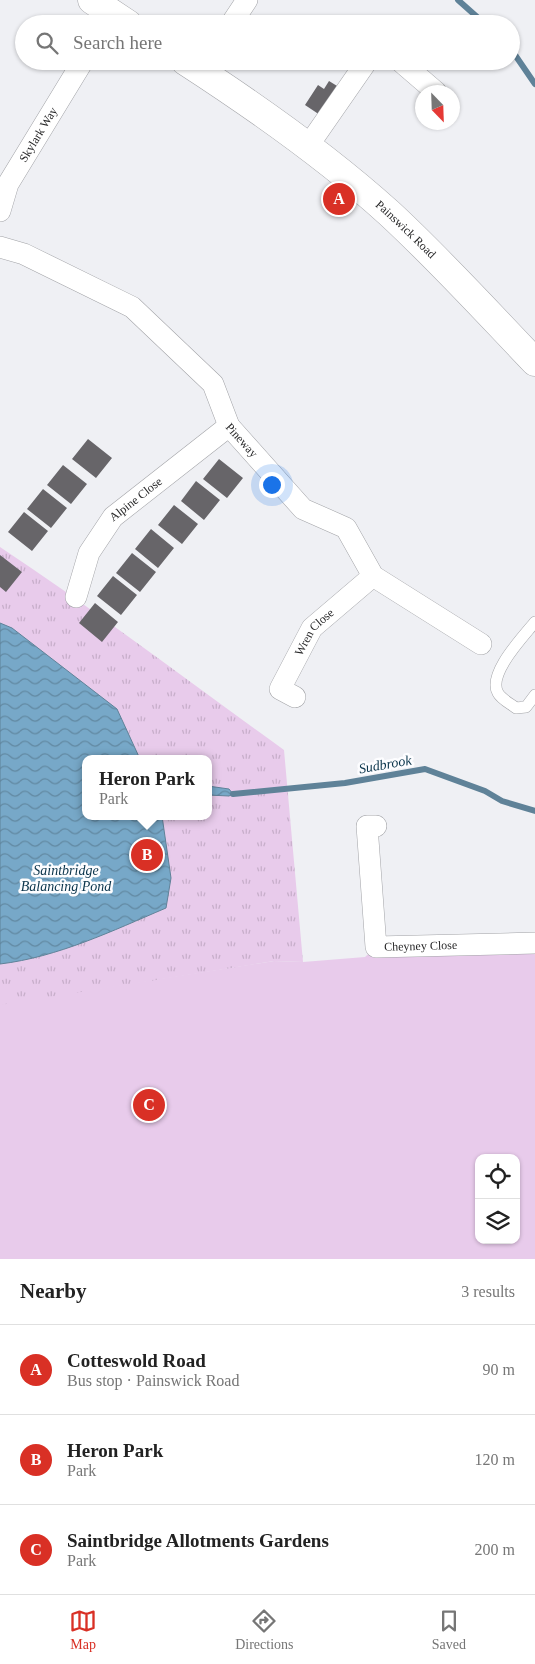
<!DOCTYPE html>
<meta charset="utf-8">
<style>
:root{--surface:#fff;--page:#f2f2f2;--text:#222;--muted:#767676;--line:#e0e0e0;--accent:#d93025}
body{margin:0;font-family:Georgia,serif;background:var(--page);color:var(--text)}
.controls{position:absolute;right:15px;bottom:15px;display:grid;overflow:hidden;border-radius:10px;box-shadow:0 1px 4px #0004}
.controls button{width:45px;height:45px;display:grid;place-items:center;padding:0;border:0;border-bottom:1px solid var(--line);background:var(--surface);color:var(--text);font:25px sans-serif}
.compass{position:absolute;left:415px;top:85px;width:45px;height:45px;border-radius:50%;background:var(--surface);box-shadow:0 1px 4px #0004;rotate:157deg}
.you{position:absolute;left:271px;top:484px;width:18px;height:18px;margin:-12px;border:4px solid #fff;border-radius:50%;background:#1a73e8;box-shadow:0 0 0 8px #1a73e833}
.badge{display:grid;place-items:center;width:32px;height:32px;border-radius:50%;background:var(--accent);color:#fff;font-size:16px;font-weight:700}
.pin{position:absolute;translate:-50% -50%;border:2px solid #fff;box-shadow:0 1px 5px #0006}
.popup{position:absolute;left:82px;top:755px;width:130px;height:65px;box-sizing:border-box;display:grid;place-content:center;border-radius:10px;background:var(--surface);filter:drop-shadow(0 1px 4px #0005);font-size:16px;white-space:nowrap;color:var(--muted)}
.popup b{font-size:19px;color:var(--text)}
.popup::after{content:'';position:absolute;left:50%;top:100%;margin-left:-10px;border:10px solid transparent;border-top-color:var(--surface)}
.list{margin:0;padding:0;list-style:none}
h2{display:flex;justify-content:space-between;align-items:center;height:65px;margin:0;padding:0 20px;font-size:21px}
h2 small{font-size:16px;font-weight:400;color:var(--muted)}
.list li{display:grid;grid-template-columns:32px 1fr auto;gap:15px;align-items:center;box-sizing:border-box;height:90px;padding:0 20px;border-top:1px solid var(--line)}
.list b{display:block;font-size:19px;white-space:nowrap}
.list p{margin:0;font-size:16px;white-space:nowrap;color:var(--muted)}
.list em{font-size:16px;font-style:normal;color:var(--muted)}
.icon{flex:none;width:28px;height:28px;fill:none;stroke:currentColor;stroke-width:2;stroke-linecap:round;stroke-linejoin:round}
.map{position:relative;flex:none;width:535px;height:1259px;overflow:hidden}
.search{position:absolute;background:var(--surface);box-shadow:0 1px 4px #0004;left:15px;right:15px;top:15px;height:55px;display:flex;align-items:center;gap:12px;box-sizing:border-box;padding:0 18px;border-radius:28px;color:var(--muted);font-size:19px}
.sheet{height:335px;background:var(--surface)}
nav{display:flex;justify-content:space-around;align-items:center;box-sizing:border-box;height:70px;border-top:1px solid var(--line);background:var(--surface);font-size:14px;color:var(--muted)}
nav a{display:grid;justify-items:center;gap:2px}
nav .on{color:var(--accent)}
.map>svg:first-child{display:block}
</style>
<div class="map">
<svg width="535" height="1259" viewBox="0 0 535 1259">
<defs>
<pattern id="park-tufts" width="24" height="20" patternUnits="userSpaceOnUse" patternTransform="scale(1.25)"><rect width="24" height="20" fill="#e8cbeb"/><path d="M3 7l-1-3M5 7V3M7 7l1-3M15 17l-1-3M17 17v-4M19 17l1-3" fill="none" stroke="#c7aeca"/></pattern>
<pattern id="water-waves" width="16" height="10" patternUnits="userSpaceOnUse" patternTransform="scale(1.25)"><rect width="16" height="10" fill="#77a8c8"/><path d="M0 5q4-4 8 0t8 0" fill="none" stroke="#6289a2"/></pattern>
</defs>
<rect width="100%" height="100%" fill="#eff0f4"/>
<path fill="#e8cbeb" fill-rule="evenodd" d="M535,943V1259H0V1004L274,961L303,962L365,957L376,947ZM479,1158H516V1240H479Z"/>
<path fill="url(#park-tufts)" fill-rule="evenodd" d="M0,547C97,611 189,682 284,750L303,962L274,961L0,1005ZM86,759H208V816H86Z"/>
<path fill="url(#water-waves)" stroke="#5f8298" d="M0,623L12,628L117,709L140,759H86V816H162L171,878L166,908C112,931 58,957 0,964Z
M208,786L229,789L233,794L229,796L208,795Z"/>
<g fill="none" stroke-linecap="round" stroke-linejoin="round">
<path stroke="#5f8298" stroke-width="6" d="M458,0L485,24
M511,49L535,84
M233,794L345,783L425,769L485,791L502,801L535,811"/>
</g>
<path fill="#676569" d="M329,81L342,89L323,117L305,105L318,85L324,89Z
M88,439L112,458L96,478L72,459Z
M219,459L243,478L227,498L203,479Z
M63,465L87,484L71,504L47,485Z
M196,481L220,500L204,520L181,501Z
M43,489L67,508L51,528L27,509Z
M174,505L198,524L182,544L158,525Z
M24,512L48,531L32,551L8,532Z
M151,529L174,548L158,568L135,549Z
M132,553L156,572L140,592L116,573Z
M0,555L22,572L6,592L0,587Z
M113,576L137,595L121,615L97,596Z
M95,603L118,622L102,642L79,623Z"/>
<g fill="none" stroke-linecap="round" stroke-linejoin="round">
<g stroke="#a2a3a7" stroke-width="12">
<path id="lane" d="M535,622C523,637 487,674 498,693C501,699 511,704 516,708L526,707L535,695"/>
</g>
<g stroke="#a2a3a7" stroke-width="22">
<g id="street">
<path d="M231,24L247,0"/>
<path d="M400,61L436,92"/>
<path d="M308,146L367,61"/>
<path id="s1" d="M0,211L8,184L83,61"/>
<path id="s2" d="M0,247L24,254L132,307L213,384L229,426L303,509L346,528L373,576L481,644"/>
<path id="s3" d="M76,597L89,553L113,517L229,426"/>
<path id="s4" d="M295,697L280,689L312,628L373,576"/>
<path id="s5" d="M376,826H367L376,947L535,943"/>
</g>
</g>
<g stroke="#a2a3a7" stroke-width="29">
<g id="secondary">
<path d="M92,0L128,24"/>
<path id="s6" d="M185,61C256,107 326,156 389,213C440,260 487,312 535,362"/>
</g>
</g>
<use href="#lane" stroke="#fff" stroke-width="11"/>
<use href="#street" stroke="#fff" stroke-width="21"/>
<use href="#secondary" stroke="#fff" stroke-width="28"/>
</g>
<g text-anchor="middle" stroke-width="5" stroke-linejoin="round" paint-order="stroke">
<g font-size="12" fill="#282829" stroke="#fdfdff">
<text dy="4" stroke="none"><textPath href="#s1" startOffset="86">Skylark Way</textPath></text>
<text dy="4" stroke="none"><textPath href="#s6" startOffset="278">Painswick Road</textPath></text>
<text dy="4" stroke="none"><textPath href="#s2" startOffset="321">Pineway</textPath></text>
<text dy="4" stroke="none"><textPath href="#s3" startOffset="118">Alpine Close</textPath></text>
<text dy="4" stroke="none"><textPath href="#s4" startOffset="84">Wren Close</textPath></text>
<text dy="4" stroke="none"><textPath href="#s5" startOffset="175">Cheyney Close</textPath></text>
</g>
<g font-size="14" font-style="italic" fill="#0a344b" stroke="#fdfdff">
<text transform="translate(385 764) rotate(-10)" y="5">Sudbrook</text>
<text x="66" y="875">Saintbridge<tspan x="66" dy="16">Balancing Pond</tspan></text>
</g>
</g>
</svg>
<div class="controls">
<button><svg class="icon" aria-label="locate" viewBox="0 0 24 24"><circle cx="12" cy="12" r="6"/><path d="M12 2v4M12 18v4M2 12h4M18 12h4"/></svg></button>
<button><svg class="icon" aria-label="layers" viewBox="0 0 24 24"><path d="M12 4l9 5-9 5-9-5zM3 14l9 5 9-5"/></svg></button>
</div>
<svg class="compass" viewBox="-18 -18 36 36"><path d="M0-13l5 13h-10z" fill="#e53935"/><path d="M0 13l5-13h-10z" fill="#767676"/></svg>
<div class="you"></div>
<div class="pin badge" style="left:339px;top:199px">A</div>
<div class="pin badge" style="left:147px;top:855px">B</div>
<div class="popup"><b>Heron Park</b>Park</div>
<div class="pin badge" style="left:149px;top:1105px">C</div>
<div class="search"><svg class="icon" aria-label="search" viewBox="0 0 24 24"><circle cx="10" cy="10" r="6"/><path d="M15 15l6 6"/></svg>Search here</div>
</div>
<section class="sheet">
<h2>Nearby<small>3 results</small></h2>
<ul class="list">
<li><span class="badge">A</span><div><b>Cotteswold Road</b><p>Bus stop · Painswick Road</p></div><em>90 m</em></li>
<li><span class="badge">B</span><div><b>Heron Park</b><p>Park</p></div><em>120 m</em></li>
<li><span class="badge">C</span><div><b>Saintbridge Allotments Gardens</b><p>Park</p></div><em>200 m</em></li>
</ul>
</section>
<nav>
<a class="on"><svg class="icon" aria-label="map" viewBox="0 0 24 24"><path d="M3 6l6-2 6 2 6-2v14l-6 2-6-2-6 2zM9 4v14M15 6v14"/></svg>Map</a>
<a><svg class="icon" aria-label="directions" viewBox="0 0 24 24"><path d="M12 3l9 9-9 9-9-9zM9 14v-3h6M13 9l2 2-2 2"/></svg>Directions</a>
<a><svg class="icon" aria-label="saved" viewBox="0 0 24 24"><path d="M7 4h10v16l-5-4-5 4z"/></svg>Saved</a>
</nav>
